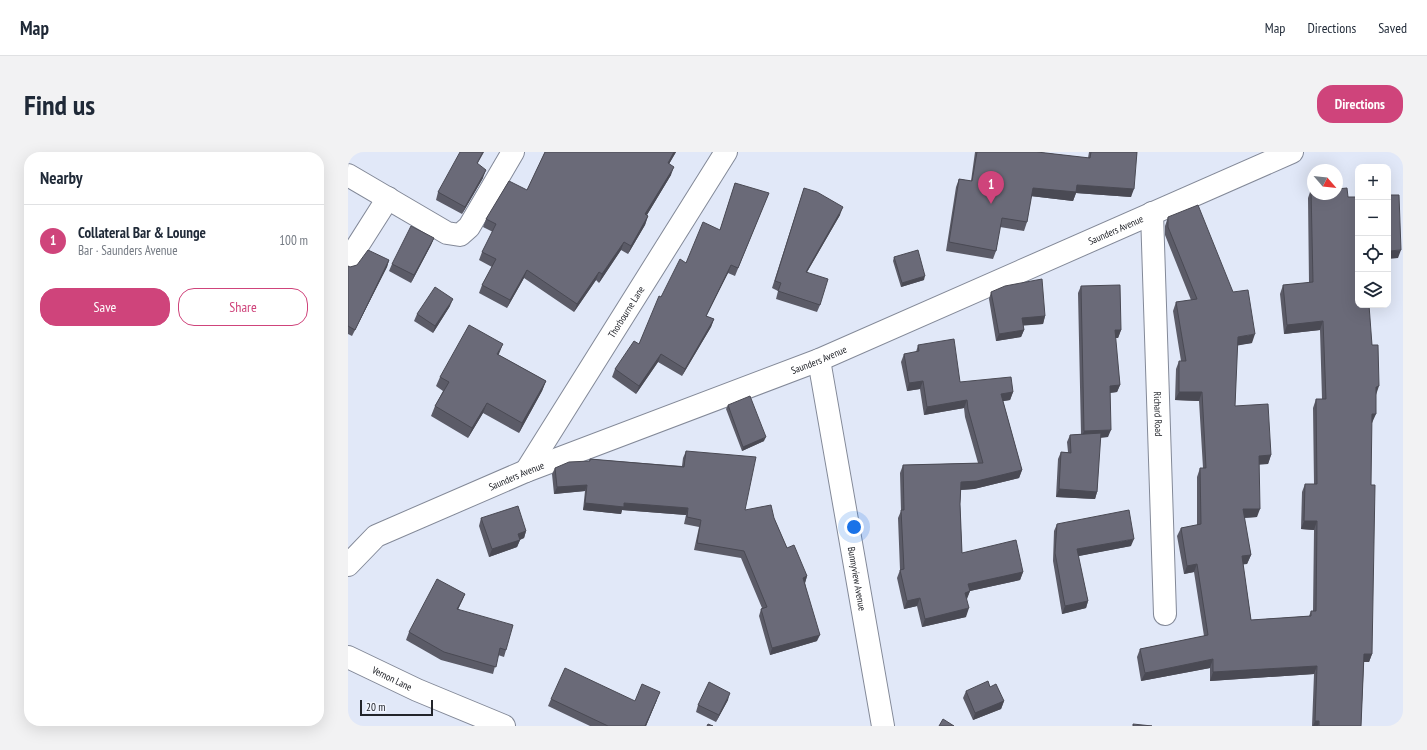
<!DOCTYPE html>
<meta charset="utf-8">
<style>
:root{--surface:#fff;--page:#f2f2f3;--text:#1f2937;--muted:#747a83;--line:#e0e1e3;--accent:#cf447b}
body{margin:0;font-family:"PT Sans Narrow",sans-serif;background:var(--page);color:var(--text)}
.controls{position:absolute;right:12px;top:12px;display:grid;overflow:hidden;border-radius:8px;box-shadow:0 4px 16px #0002}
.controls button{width:36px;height:36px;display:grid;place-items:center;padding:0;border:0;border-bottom:1px solid var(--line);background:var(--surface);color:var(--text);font:20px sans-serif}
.compass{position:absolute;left:959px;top:12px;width:36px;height:36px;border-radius:50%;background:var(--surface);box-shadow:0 4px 16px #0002;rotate:118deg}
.scale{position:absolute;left:12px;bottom:10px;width:73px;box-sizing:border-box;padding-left:4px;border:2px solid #22242a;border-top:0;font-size:11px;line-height:14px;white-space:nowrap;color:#22242a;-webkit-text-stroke:3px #f1f5ff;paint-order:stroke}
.you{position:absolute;left:506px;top:375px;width:14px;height:14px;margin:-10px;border:3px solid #fff;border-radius:50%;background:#1a73e8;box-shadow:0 0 0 6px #1a73e833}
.badge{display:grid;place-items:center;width:26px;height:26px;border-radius:50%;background:var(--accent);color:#fff;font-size:13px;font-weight:700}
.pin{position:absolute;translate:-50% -33px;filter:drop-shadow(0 1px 2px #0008)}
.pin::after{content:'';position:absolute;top:21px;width:14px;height:12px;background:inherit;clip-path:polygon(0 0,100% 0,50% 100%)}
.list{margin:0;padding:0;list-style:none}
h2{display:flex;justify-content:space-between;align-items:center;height:52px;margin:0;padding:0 16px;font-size:17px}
h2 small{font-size:13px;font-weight:400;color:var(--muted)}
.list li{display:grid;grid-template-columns:26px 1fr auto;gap:12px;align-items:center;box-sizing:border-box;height:72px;padding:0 16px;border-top:1px solid var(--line)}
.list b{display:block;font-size:15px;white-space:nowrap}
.list p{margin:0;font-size:13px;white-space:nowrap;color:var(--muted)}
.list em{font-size:13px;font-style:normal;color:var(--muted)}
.actions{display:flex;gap:8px;padding:12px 16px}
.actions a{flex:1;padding:9px 0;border:1px solid var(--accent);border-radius:16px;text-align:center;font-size:14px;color:var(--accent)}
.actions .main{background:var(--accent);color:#fff}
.icon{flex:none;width:22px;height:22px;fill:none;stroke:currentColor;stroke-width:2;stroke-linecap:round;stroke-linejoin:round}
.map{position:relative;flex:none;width:1055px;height:574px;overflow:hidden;border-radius:16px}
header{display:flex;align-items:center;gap:24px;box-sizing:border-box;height:56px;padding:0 20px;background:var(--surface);border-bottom:1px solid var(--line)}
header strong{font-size:19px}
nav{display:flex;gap:22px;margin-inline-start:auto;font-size:14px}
.intro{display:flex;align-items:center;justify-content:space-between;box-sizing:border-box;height:96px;padding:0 24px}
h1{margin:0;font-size:28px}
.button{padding:10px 18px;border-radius:16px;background:var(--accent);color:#fff;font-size:14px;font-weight:700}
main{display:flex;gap:24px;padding:0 24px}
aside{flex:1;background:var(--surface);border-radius:16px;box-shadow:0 4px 16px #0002}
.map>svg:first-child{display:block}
</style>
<header>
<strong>Map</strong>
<nav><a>Map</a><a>Directions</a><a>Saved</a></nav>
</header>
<div class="intro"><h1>Find us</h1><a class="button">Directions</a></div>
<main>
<aside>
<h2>Nearby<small></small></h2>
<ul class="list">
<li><span class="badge">1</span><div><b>Collateral Bar &amp; Lounge</b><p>Bar · Saunders Avenue</p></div><em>100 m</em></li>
</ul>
<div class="actions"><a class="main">Save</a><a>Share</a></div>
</aside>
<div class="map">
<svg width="1055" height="574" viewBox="0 0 1055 574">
<rect width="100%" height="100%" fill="#e1e8f8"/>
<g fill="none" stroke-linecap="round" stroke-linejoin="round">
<g stroke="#838998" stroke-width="24">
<g id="street">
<path d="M0,23L99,81L112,83L121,75L165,0"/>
<path id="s1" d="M804,61L817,462"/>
<path d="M0,109L40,46"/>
<path id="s2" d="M471,208L535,574"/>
<path id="s3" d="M178,319L378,0"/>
<path id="s4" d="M0,413L28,384L178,319L471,208L944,0"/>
<path id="s5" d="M0,505L69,538L156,574"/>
</g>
</g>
<use href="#street" stroke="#fff" stroke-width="22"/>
</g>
<path fill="#5b5b67" d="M197,0H328L321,12L323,23L299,63L300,64L297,73L280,102L273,98L251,131L248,128L226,160L176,126L159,156L131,141L134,133L144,115L131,108L134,100L145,80L135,75L138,67L179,38Z
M627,0H689L740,6L741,0H789L783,45L728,41L725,49L683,44L679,70L676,79L652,75L648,99L645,107L598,99L608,35L611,27L623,29Z
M130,12L135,26L114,62L88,48L90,40Z
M387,31L418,48L387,124L380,121L358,164L366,167L363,175L334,224L310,210L288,242L264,225L267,217L291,192L313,145L338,111L372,78Z
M456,36L492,63L459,120L472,153L469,160L428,147L430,139L424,136Z
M963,37L1000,45L1024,193L1028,243L1024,271H1023V333L1024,502L1021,510H1016L1013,574H964L966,522L862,529V516L793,529L789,505L792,497L856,484L846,420L836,422L829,384L833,376L849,373V325L852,316H855L851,249L827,248L828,217L831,209H833L825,159L828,150L843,148L817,83V74L820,65L904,191L889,193L887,254L923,303L920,312H911L909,365L896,366L903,403L899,412H895L903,468L961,464L963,459H965L966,378L953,377L954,340L957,332H966L965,256L968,247H974L972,178L936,182L932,142L935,133L961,131L960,46Z
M86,86L83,93L63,131L41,119L44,112Z
M546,105L576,128L553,135L545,109Z
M41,108L39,115L4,184L0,182V114L2,115Z
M733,134L773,178L770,186H767L772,233L769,240L762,241L760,285L752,286L749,340L747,347L708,345L710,307L713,300H720L719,290L722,283L733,282L730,141Z
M643,140L697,164L695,172L675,173L676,178L673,185L648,189L641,147Z
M102,154L85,181L66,169L69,162Z
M570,193L612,230L665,240L662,248L655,249L674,318L671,326L626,337L613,338L612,352L614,401L675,420L672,428L622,439L618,448V465L574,475L569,454L556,457L549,426L552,418L550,366L553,359L552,321L555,313L630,311L617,265L616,256L576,263L572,237L559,239L553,210L556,202L568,200Z
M151,203L198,229L194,239L171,281L135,261L120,286L83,264L87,254L95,239L88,234L92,225Z
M380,253L416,289L394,299L378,257Z
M338,299L397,358L426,366L439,396L459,424L457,431L469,489L422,503L411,464L413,457L414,456L393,406L346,398L351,375L336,372L338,363L274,358L273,362L235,358L237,339L206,342L204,322L207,316L241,309L242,307L334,314L335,306Z
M133,366L178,379L176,386L172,388L169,395L141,405L131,374Z
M709,372L783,394L730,404L740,449L738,456L714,462L705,409L706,379Z
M117,442L114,449L110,457L158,498L156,505L150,503L145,522L93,508L58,488L61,480Z
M618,539L656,549L653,557L625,568L615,546Z
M203,547L287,549L309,548L298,574H242L200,554Z
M380,548L368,570L348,560L350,553Z"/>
<path fill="#4a4a54" d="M135,0H136L126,18L129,11Z
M326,0H328L317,19L320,11Z
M326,15L323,23L294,71L297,62Z
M138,18L135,26L114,62L117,55Z
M729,33L786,37L783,45L728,41L725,49L682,44L685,36Z
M495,55L492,63L455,127L458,120Z
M300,64L297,73L280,102L283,94Z
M86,86L83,93L63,131L66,123Z
M276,90L273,98L251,131L254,122Z
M1053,98L1050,106L1040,107V99Z
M41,108L39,115L4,184L7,178Z
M383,113L380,121L355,171L358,164Z
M179,118L176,126L159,156L162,148Z
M251,120L248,128L226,160L229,152Z
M577,124L576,128L553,135L554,131Z
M105,147L102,154L85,181L87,174Z
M697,164L695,172L671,174L674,166Z
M366,167L363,175L334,224L337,217Z
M975,169L972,178L936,182L939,173Z
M676,178L673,185L648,189L651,182Z
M767,178H773L770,186H764Z
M907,182L904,191L887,194L890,185Z
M155,192L151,202L145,212L149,202Z
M313,202L310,210L288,242L291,234Z
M198,229L194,239L171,281L174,271Z
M575,229L572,237L559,239L561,231Z
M772,233L769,240L759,241L762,234Z
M1031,234L1028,243H1024L1028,235Z
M665,240L662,248L650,250L653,242Z
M831,240H854L851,249L827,248Z
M619,248L616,256L576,263L579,255Z
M139,251L135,261L120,286L124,276Z
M1024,262H1028L1024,271H1020Z
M763,278L760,285L733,286L736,279Z
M418,285L416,289L394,299L395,295Z
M923,303L920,312L908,313L911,304Z
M674,318L671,326L626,337L610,338L613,330Z
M239,333L237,339L206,342L209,335Z
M711,337L749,340L747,347L708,345Z
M237,351H276L340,356L338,363L274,358L273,362L235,358Z
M895,357H912L909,365L892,366Z
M956,369H969L966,378L953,377Z
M178,379L176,386L167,389L170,382Z
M786,387L783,394L726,405L729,397Z
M172,388L169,395L141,405L144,397Z
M903,403L899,412L891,413L894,404Z
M849,412L846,420L836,422L839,414Z
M675,420L672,428L617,440L620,432Z
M459,424L457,431L455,426Z
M622,439L619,447L617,441Z
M117,442L114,449L107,464L109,457Z
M572,446L569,454L556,457L559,449Z
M740,449L738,456L714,462L717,454Z
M621,456L618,465L574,475L577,467Z
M472,483L469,489L422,503L424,496Z
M1016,502H1024L1021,510H1013Z
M865,507L862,516L793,529L797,521Z
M969,514L966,522L862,529L865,520Z
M312,540L298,574H297Z
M382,541L380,548L368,570L371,563Z
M656,549L653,557L625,568L627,561Z
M967,569H971L970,574H965Z"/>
<path fill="#6a6a78" stroke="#4a4a54" d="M112,0H135L129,11L138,18L117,55L90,40Z
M197,0H326L320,11L326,15L297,62L300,64L283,94L276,90L254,122L251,120L229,152L179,118L162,148L134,133L148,107L134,100L148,72L138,67L161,29L179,38Z
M629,0H689L742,6L743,0H789L786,37L729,33L728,40L685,36L679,70L654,66L648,99L601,90L611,27L624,29Z
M387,31L421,41L390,116L383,113L358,164L366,167L337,217L313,202L291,234L267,217L286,189L291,192L311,144L313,145L332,107L338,111L355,70L372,78Z
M456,36L469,40L495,55L458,120L480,127L472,153L430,139L433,131L427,129Z
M999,36L1000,45H1010V153H1021L1024,193H1030L1031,234L1028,235V262H1024L1023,333H1027L1024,502H1016L1013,574H971V569H967L969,514L865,520V507L797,521L792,497L860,483L849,412L839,414L833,376L853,372L852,316H858L854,240H831V209H838L828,150L849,147L820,75V65L850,53L885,140L900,138L907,182L890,185L887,254L920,252L923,303L911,304L912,357H895L903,403L894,404L903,468L963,464V459H968L969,369H956L957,332H969L968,247H978L975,169L939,173L935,133L965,130L963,37H965V42H989V37Z
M1040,43H1051L1053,98L1040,99Z
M63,74L86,86L66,123L44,112Z
M20,98L41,108L7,178L0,174V114L2,115L9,113Z
M570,98L577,124L554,131L546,105Z
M694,127L697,164L674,166L676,178L651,182L643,140L657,134Z
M772,133L773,178H767L772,233L762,234L763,278L736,279L733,134Z
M87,135L105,147L87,174L69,162Z
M121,173L155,192L149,202L198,229L174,271L139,251L124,276L87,254L101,230L92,225Z
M606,187L612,230L663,225L665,240L653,242L674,318L629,329L613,330L612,352L614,401L668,388L675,420L620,432L622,439L617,441L621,456L577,467L572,446L559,449L552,418L556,417L553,358H556L555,313L635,311L620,257L619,248L579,255L575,229L561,231L556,202L571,199L570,193Z
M402,244L418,285L395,295L380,253Z
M753,281L749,340L711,337L713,300L723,301L722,283Z
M338,299L408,305L397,358L423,353L426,366L439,396L446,393L459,424L455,426L472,483L424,496L413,457L419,455L396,399L349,391L353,368L339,365L340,356L276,351V355L237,351L239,333L209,335L207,316L221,310L242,309V307L336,315Z
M170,354L178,379L170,382L172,388L144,397L133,366Z
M781,358L786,387L729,397L740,449L717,454L707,401L709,372Z
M89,427L117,442L109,457L165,473L158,498L152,496L148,515L96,500L61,480Z
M217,516L287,549L294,532L312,540L297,574H260L203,547Z
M640,529L642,535L648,532L656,549L627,561L618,539Z
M361,530L382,541L371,563L350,553Z
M595,567L606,574H591Z
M360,572L365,574H359Z
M785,572L804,574H785Z"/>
<g text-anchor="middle" stroke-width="4" stroke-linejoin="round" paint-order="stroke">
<g font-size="10" fill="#22242a" stroke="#f1f5ff">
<text dy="4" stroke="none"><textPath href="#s4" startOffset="841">Saunders Avenue</textPath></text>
<text dy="4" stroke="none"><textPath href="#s3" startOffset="188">Thorbourne Lane</textPath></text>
<text dy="4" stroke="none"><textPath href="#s4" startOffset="517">Saunders Avenue</textPath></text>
<text dy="4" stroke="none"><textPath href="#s1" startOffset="201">Richard Road</textPath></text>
<text dy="4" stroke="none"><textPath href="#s4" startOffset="193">Saunders Avenue</textPath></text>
<text dy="4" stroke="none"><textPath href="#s2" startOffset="222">Bunnyview Avenue</textPath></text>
<text dy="4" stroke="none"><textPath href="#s5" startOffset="49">Vernon Lane</textPath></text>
</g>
</g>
</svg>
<div class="controls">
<button>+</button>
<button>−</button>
<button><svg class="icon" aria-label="locate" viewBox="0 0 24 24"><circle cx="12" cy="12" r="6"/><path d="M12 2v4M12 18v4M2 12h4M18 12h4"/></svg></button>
<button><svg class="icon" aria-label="layers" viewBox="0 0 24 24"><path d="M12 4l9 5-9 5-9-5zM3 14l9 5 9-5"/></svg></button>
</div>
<svg class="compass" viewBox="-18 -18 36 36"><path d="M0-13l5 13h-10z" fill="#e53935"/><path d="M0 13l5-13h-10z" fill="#747a83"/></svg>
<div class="scale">20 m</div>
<div class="you"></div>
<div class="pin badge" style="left:643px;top:52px">1</div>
</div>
</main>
